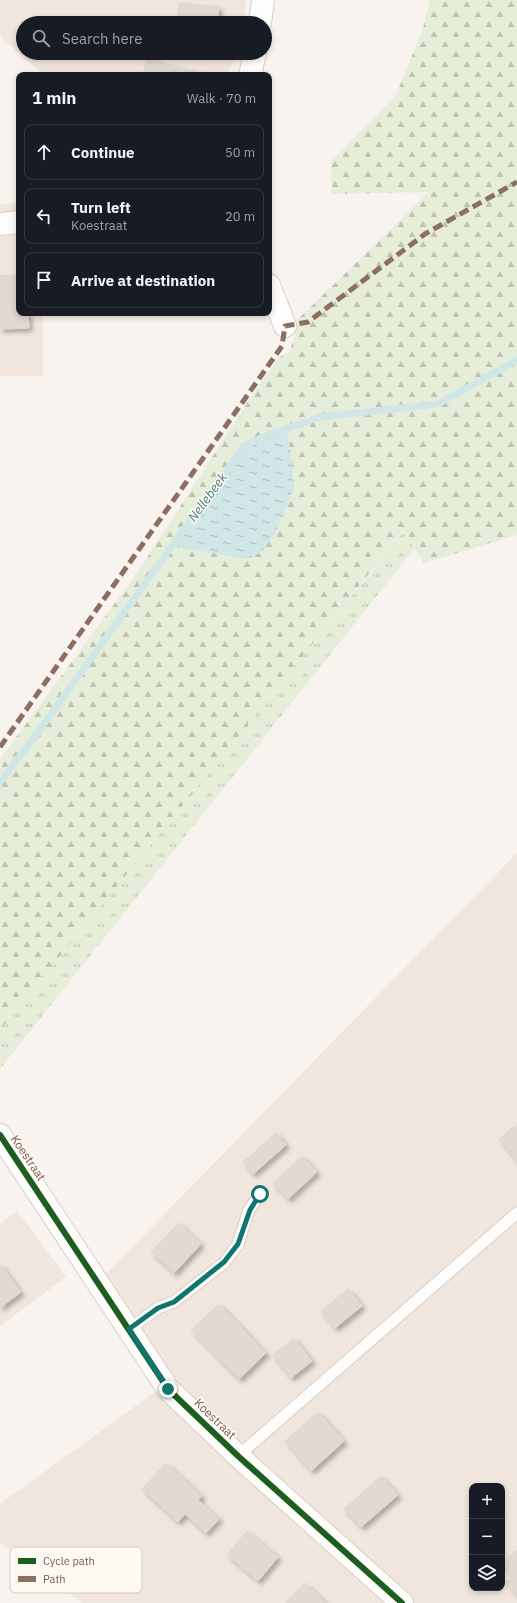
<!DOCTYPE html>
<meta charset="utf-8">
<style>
:root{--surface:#171b24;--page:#20242c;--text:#f1f3f6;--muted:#9ea1a6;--line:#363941}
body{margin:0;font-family:"IBM Plex Sans",sans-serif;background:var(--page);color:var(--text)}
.controls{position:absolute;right:12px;bottom:12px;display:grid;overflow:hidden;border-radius:8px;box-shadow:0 2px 6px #0003}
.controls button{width:36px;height:36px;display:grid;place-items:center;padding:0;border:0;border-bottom:1px solid var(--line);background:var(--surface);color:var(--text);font:20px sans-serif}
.stop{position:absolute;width:12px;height:12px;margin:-9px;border:3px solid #0f766e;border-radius:50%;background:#fff}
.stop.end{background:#0f766e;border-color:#fff;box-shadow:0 1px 4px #0008}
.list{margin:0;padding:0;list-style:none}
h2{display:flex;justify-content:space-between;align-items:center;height:52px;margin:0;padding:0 16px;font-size:17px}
h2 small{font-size:13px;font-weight:400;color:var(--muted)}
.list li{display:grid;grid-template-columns:26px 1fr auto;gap:12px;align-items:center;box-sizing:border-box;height:56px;margin:0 8px 8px;padding:0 8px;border:1px solid var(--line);border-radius:8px}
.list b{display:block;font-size:15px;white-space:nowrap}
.list p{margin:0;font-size:13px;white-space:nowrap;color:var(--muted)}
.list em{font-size:13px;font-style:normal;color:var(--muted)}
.icon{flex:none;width:22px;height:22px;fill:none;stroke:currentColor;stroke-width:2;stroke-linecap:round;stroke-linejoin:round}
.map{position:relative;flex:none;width:517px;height:1603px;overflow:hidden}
.search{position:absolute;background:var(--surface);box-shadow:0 2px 6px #0003;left:16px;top:16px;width:256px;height:44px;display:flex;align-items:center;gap:10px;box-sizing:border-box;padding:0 14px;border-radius:22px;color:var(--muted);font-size:15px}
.panel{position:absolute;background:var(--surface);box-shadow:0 2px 6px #0003;left:16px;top:72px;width:256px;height:244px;border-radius:8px}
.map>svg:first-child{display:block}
</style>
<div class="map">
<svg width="517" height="1603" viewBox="0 0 517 1603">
<defs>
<pattern id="grass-tufts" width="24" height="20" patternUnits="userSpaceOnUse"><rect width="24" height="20" fill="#e6eeda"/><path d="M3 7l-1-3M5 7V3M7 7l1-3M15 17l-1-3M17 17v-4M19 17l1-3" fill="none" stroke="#bfc4b3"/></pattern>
<pattern id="forest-firs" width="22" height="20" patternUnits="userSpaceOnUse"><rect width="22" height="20" fill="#e6eeda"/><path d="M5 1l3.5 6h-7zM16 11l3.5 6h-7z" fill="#bfc4b3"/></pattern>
<pattern id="water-ripples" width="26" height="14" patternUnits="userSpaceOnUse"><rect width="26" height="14" fill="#d1e6e7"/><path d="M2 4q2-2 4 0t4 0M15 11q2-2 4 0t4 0" fill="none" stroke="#aebdbe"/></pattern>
<filter id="shadow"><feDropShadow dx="3.5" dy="3.5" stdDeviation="2" flood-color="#0004"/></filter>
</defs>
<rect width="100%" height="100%" fill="#f8f3ee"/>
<path fill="#f0e6dd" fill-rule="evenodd" d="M0,0H246L244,23H23V53H238L226,75H43L0,36Z
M19,202V313H43V376H0V205Z
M517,853V1603H82L0,1543V1504L173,1379L103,1277ZM472,1486H502V1588H472Z
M17,1211L66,1277L0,1326V1224Z"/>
<path fill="url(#grass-tufts)" d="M404,531L415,548L0,1069V1030Z"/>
<path fill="url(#forest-firs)" d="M430,0H517V535L424,563L403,531L214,767L0,1030V759L135,576L247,403L279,357L288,353L294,339L296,321L429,192L332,194L331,162L396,95L422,31Z"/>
<path fill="url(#water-ripples)" d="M287,429L291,454L294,487L277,530L262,552L248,559L182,548L174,543L244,446Z"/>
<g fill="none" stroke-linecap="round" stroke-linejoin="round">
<path stroke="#d1e6e7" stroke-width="7" d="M0,782L41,728L244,446L268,435L320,417L438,404L517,360"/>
</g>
<path fill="#e2d9d3" stroke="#e1d7d1" filter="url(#shadow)" d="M179,3L219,7L217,23H177Z
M147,59L201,73L200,75H143Z
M19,275V313H28L29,328L0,329V276Z
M517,1124V1161L499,1139Z
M276,1133L286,1145L253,1174L243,1162Z
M302,1156L317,1172L288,1199L273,1183Z
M179,1223L201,1244L174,1273L151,1252Z
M0,1264L21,1292L0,1308Z
M348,1289L362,1306L335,1328L321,1311Z
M219,1304L266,1353L239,1379L191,1330Z
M294,1338L312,1361L291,1378L273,1355Z
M318,1412L344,1441L311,1471L285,1441Z
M166,1463L202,1496L198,1500L219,1519L206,1533L185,1514L178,1522L142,1489Z
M381,1476L398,1495L361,1527L344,1509Z
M247,1531L278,1557L258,1581L227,1555Z
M517,1550V1596L506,1582L513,1577L502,1563Z
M305,1583L326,1603H285Z"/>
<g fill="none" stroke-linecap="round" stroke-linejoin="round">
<g stroke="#d5cfc9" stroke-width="13">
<path id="lane" d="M129,1329L158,1308L174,1302L225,1262L238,1244L249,1210L260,1194
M238,1456L517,1213"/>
</g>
<g stroke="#d5cfc9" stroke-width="24">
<path id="street" d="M260,23L263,0
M250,75L255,53
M0,224L19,222
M269,285L285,326
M0,1135L168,1389L238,1456L402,1603"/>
</g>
<use href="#lane" stroke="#fefdfc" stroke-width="11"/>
<use href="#street" stroke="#fefdfc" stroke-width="22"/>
<path stroke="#8d6e63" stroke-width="5" stroke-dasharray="10 5" stroke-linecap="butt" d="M0,747L282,346L285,326L308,322L425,234L517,182"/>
<g stroke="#fef9f2" stroke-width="8">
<path id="cycleway" d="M0,1135L168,1389L238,1456L402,1603"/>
</g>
<use href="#cycleway" stroke="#1b5e20" stroke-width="6"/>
</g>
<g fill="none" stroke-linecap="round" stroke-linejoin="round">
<path stroke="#0f766e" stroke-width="5" d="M168,1389L129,1329L158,1308L174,1302L224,1262L238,1244L250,1210L260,1194"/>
</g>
<g text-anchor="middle" stroke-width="3" stroke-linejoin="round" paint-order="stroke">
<g font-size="12" fill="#755b4f" stroke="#fef9f2">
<text transform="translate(28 1158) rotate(56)" y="4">Koestraat</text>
<text transform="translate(215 1419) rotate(44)" y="4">Koestraat</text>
</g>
<g font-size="13" font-style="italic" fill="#477a80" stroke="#fef9f2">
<text transform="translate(207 497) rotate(-54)" y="5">Nellebeek</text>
</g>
</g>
<rect x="10" y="1547" width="132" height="46" rx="6" fill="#fef9f2" stroke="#d5cac1" stroke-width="1"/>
<rect x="18" y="1558" width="18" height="6" fill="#1b5e20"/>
<rect x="18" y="1576" width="18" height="6" fill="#8d6e63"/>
<g font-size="11" fill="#755b4f">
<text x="43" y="1565">Cycle path</text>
<text x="43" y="1583">Path</text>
</g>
</svg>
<div class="controls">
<button>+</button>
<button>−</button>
<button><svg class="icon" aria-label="layers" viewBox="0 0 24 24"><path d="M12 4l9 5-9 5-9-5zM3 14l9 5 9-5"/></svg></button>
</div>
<div class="stop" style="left:260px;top:1194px"></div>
<div class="stop end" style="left:168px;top:1389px"></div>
<div class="search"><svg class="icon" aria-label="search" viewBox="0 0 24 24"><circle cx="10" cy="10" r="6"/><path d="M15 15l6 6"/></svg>Search here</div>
<section class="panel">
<h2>1 min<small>Walk · 70 m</small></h2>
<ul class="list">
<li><svg class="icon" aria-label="ahead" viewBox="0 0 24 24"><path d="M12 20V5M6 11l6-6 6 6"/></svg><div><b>Continue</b></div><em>50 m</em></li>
<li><svg class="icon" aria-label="left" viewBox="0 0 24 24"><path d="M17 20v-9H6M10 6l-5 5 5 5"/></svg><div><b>Turn left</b><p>Koestraat</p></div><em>20 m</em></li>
<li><svg class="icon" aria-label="arrive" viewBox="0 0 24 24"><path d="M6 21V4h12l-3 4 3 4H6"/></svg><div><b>Arrive at destination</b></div></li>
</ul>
</section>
</div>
